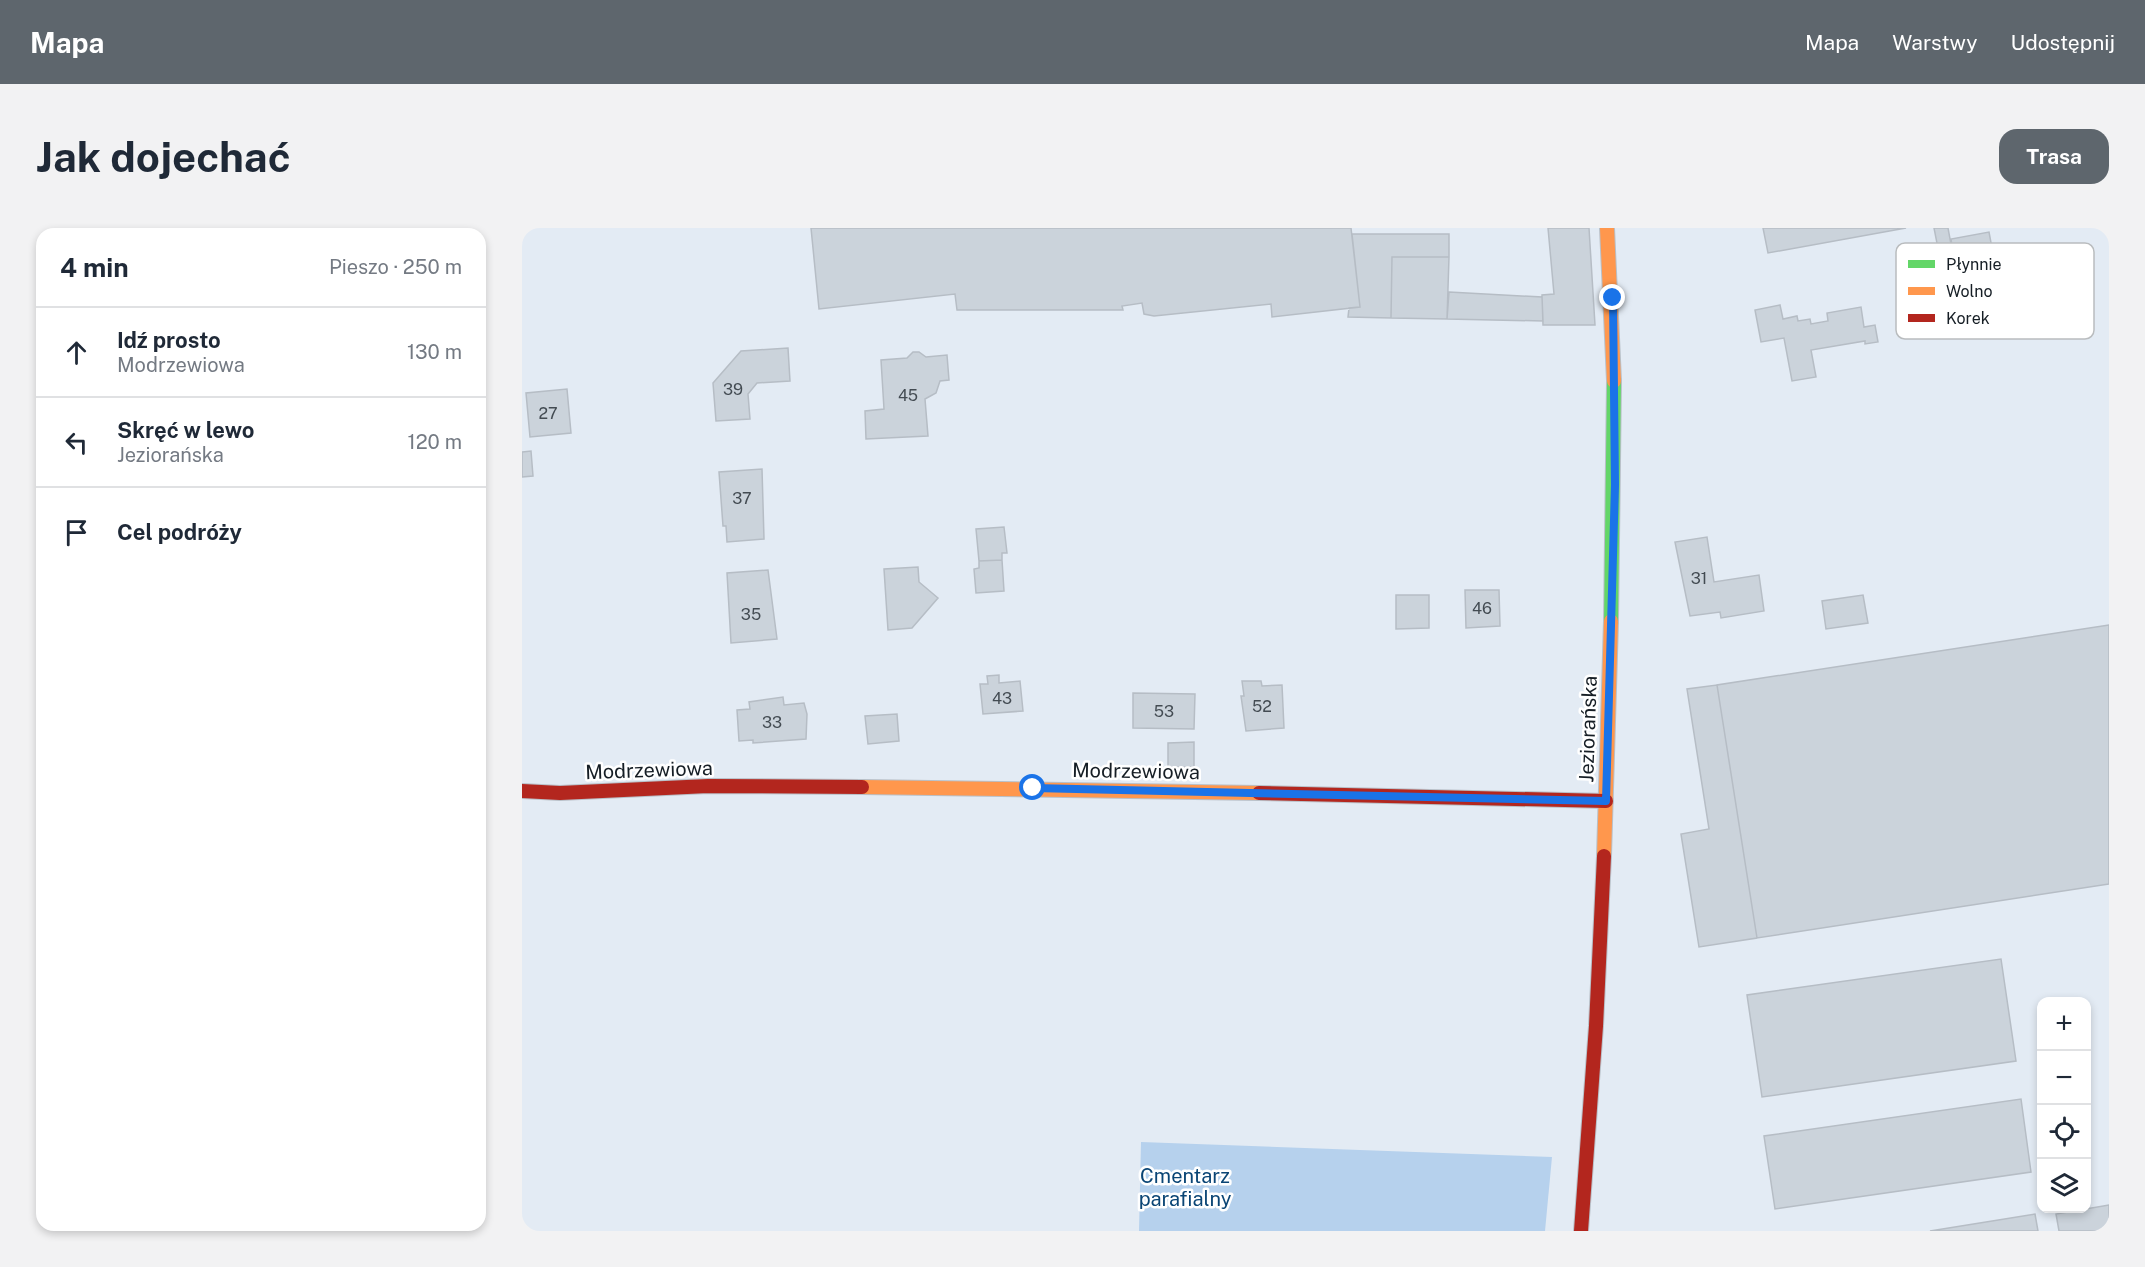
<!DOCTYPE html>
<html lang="pl">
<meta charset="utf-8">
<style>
:root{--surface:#fff;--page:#f2f2f3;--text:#1f2937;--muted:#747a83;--line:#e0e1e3;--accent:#5e666d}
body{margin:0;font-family:"Public Sans",sans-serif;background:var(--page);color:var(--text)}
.controls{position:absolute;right:18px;bottom:18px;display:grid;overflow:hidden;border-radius:12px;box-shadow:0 3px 9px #0003}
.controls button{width:54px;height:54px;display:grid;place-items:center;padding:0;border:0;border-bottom:2px solid var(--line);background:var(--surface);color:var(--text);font:30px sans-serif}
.stop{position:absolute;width:18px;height:18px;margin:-14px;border:4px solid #1a73e8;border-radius:50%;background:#fff}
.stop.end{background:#1a73e8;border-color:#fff;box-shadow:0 2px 6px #0008}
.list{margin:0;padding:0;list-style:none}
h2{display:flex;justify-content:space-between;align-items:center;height:78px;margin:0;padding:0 24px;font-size:26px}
h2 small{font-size:20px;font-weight:400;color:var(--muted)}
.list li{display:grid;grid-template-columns:39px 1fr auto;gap:18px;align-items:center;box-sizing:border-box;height:90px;padding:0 24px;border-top:2px solid var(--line)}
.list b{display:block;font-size:22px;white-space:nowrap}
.list p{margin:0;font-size:20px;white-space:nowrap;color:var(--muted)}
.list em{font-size:20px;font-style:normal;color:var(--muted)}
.icon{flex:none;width:33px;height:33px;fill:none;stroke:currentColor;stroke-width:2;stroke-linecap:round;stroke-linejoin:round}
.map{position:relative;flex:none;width:1587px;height:1003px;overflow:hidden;border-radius:18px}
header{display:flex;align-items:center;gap:36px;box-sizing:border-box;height:84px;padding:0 30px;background:var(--accent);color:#fff}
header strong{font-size:28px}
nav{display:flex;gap:33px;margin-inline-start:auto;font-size:21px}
.intro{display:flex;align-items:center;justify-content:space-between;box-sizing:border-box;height:144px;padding:0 36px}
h1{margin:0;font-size:42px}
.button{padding:15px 27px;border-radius:18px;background:var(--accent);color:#fff;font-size:21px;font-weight:700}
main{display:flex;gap:36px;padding:0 36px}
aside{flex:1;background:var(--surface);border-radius:18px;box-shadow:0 3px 9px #0003}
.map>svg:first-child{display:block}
</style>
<header>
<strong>Mapa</strong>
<nav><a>Mapa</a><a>Warstwy</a><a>Udostępnij</a></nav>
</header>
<div class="intro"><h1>Jak dojechać</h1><a class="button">Trasa</a></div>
<main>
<aside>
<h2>4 min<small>Pieszo · 250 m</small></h2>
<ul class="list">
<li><svg class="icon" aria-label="ahead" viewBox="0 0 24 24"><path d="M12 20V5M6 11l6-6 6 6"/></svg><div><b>Idź prosto</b><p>Modrzewiowa</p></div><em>130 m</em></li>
<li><svg class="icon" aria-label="left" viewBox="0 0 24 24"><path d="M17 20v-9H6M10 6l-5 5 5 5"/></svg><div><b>Skręć w lewo</b><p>Jeziorańska</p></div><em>120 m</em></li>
<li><svg class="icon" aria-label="arrive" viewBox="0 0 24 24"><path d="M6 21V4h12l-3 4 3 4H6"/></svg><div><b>Cel podróży</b></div></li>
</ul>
</aside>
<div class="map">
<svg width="1587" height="1003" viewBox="0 0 1587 1003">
<rect width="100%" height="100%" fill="#e3ebf4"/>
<path fill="#b6d1ed" d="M619,914L1030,929L1023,1003H617Z"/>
<path fill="#cbd3db" stroke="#b6bdc5" stroke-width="1.5" d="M289,0H829L838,79L750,89L749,76L632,88L622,86L620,75L600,78L601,82H435L433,66L297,81Z
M1026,0H1067L1073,97H1021L1020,67L1032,66Z
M1241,0H1384L1246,25Z
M1412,0H1426L1436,54L1423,56Z
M1467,4L1475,47L1436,54L1429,11Z
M830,6H927V29H870L869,90L826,89L827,80L838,79Z
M870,29H927L925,91L869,90Z
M927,64L1020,69L1021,93L925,91Z
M1258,77L1261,91L1275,88L1276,93L1288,91L1289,96L1306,93L1305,85L1339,79L1342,99L1353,97L1356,114L1343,116V113L1289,122L1294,149L1270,153L1262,110L1239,114L1233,82Z
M266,120L268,153L235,155L226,166L228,191L194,193L191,155L219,123Z
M391,124H397L404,129L425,127L427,152L418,153L414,165L403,171L406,208L344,211L343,183L362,181L359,132L385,130Z
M45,161L49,205L8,209L4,165Z
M9,223L11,248L0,249V224Z
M240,241L242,311L205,314L204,298H201L197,244Z
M482,299L485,325H480V332L457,333L454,301Z
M1185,309L1192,354L1237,347L1242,383L1199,390L1198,384L1168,388L1153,314Z
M480,332L482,363L454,365L452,341L457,340V333Z
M396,339L397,354L416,370L390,400L366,402L362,341Z
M246,342L255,411L209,415L205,345Z
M943,362H977L978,398L944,400Z
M874,367H907V400L874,401Z
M1341,367L1346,395L1304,401L1300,373Z
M1587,397V656L1235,710L1195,457Z
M477,447V455L498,453L501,483L461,486L458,456H466L465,448Z
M720,453H739L740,458L760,457L762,500L724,503L719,468H722Z
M1195,457L1235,710L1177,719L1159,606L1187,601L1165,461Z
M611,465L673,466L672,501L611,500Z
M261,469L262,477L282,475L285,486L284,511L231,515V512L217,513L215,482L228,481L227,474Z
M375,486L377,513L346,516L343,488Z
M672,514V539H646V515Z
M1479,731L1494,833L1240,869L1225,767Z
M1499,871L1509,944L1253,981L1242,908Z
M1587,977V1003H1537L1534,986Z
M1513,986L1516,1003H1408Z"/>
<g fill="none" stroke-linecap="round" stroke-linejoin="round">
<g stroke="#b9c0c8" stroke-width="16">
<path id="fast" d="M1089,393L1092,153"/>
</g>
<g stroke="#b9c0c8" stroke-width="16">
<path id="slow" d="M1085,0L1092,153
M340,559L737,565
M1082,628L1089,393"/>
</g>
<g stroke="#b9c0c8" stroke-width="16">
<path id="jam" d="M0,563L38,565L186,558L340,559
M737,565L1084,573
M1059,1003L1074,798L1082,628"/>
</g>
<use href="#fast" stroke="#63d668" stroke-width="14"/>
<use href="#slow" stroke="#ff974d" stroke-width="14"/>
<use href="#jam" stroke="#b3261e" stroke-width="14"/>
</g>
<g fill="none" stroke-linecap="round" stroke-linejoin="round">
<path stroke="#1a73e8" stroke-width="8" d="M511,560L1084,573L1093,257L1091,70"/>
</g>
<g text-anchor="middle" stroke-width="5" stroke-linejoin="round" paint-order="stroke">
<g font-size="16" fill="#434b52">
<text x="211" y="167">39</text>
<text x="386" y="173">45</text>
<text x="26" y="191">27</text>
<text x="220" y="276">37</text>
<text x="1177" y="356">31</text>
<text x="960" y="386">46</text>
<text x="229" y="392">35</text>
<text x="480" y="476">43</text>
<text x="740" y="484">52</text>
<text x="642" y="489">53</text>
<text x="250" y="500">33</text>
</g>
<g font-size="20" fill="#161e25" stroke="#fff">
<text transform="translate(1066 501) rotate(-88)" y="7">Jeziorańska</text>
<text transform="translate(127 542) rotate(-2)" y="7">Modrzewiowa</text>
<text transform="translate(614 543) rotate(1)" y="7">Modrzewiowa</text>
</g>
<g font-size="20" fill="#0a4575" stroke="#fff">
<text x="663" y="955">Cmentarz<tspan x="663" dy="23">parafialny</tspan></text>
</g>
</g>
<rect x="1374" y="15" width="198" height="96" rx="9" fill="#fff" stroke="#b9bcbe" stroke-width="1.5"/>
<rect x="1386" y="32" width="27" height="8" fill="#63d668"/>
<rect x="1386" y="59" width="27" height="8" fill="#ff974d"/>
<rect x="1386" y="86" width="27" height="8" fill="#b3261e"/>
<g font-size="16" fill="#161e25">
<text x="1424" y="42">Płynnie</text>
<text x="1424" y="69">Wolno</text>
<text x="1424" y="96">Korek</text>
</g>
</svg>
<div class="controls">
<button>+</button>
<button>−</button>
<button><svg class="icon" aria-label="locate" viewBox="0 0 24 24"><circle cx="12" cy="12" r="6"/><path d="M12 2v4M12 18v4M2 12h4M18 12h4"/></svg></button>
<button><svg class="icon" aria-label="layers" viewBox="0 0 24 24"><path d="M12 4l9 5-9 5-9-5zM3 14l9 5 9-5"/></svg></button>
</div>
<div class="stop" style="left:511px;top:560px"></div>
<div class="stop end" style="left:1091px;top:70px"></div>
</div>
</main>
